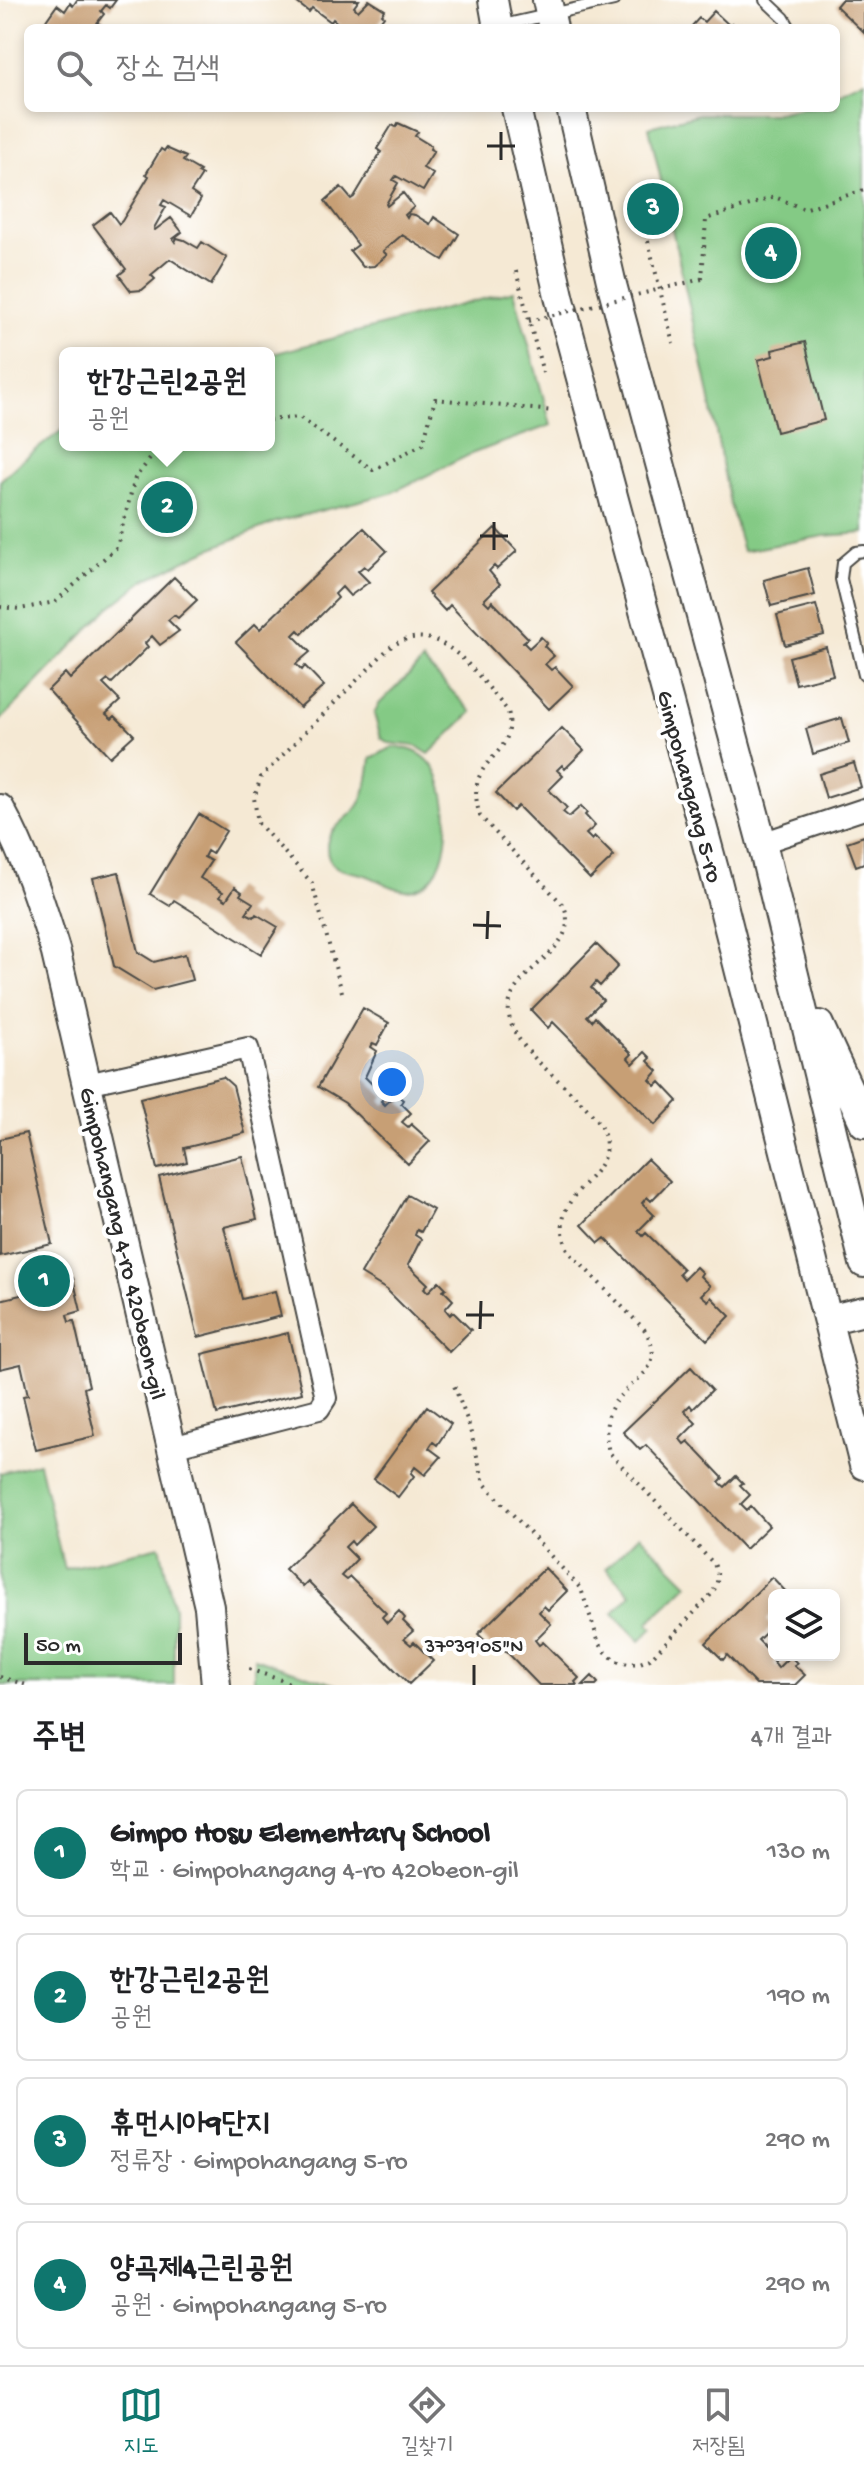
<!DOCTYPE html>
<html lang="ko">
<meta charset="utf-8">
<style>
:root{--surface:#fff;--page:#f6f6f6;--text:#202124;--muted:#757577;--line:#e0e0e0;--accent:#0f766e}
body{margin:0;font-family:"Gochi Hand","Poor Story",sans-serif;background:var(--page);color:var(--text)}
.controls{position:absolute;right:24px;bottom:24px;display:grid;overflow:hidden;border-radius:12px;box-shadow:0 4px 12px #0003}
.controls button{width:72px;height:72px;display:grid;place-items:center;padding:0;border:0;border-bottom:2px solid var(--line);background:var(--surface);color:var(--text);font:40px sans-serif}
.scale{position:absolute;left:24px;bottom:20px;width:158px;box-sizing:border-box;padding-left:8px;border:4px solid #2b2b2b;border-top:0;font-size:22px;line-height:28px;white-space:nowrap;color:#2b2b2b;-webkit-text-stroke:6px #fff;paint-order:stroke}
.you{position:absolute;left:392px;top:1082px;width:28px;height:28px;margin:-20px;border:6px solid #fff;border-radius:50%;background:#1a73e8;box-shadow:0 0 0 12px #1a73e833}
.badge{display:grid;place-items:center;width:52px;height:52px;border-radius:50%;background:var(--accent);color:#fff;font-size:26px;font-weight:700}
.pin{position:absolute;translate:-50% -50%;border:4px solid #fff;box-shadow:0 2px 8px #0006}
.popup{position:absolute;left:59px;top:347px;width:216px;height:104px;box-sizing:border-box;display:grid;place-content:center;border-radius:12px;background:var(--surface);filter:drop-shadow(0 2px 6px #0005);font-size:26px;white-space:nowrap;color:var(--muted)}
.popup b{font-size:30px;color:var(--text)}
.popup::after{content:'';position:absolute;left:50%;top:100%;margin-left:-16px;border:16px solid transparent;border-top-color:var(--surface)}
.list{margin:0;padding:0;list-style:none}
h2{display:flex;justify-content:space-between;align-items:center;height:104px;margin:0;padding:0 32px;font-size:34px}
h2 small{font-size:26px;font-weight:400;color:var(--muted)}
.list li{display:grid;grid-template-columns:52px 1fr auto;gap:24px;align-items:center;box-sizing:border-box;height:128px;margin:0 16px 16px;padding:0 16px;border:2px solid var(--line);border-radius:12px}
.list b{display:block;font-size:30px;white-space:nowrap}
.list p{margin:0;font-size:26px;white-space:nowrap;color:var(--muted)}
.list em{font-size:26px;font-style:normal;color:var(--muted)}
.icon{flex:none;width:44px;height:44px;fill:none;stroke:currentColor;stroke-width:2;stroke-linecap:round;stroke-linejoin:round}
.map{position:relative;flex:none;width:864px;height:1685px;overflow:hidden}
.search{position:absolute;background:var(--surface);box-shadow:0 4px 12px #0003;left:24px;right:24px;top:24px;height:88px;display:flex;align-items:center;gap:20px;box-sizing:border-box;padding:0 28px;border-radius:12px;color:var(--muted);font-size:30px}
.sheet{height:680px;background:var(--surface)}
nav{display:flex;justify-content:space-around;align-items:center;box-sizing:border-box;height:112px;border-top:2px solid var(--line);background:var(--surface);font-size:22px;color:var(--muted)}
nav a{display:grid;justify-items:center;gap:4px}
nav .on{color:var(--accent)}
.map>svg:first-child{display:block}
</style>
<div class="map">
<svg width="864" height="1685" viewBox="0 0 864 1685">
<rect width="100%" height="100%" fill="#fff"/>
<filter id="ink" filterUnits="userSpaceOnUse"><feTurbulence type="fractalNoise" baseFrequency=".0125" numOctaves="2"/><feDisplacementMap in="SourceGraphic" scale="16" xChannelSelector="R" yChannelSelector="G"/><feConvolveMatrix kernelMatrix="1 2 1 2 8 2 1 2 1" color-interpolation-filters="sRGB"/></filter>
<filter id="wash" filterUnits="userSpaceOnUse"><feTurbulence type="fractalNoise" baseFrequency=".006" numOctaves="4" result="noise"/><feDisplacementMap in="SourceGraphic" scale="32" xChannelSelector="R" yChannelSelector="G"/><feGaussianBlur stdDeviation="1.8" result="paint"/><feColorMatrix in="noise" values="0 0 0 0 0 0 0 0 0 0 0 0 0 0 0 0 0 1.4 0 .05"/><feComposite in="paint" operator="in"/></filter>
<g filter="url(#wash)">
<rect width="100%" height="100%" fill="#f5e9d4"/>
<path fill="#84ca85" stroke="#587a58" stroke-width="2" d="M864,80V533L824,536L743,551L730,504L706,380L649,127L699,114H772L802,108H836V94Z
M514,291L551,425L471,454L391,493L276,522L200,553L145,580L109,608L0,721V481L19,463L65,428V445H269V355Z
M423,661L472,712L429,754L416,746L389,743L381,738L374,714L379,704Z
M393,747C408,748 421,751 431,764C453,791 457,878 414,889C397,894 378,878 362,874C345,871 327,870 327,848C326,828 349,820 359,805C367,791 369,774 371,758Z
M39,1463L64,1569L160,1546L174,1608V1685H0V1473Z
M639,1535L688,1584L648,1623L653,1628L640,1641L613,1613L631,1594L606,1568Z
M254,1658L337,1685H254Z"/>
<g id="blocks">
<path fill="#c79f75" d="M77,0H116L110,8L106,5L101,11L104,14L97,23L109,28L45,26L48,23L45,22L57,5L65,11L70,3L73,6Z
M297,0H359L354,7L358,11L369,0L385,10L382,14L384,16L375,28H337L340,25L333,19L331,22L312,8L309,12L296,2Z
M841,0H864V33L836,6Z
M714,11L730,26L732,23L738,28H690L699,18L704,22Z
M398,123L418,132L415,136L431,146L430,149L434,151L423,168L433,174L423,191L396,176L393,180L398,183L386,204L387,206L403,193L414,207L405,215L407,218L409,214L415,215L430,224L434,217L459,234L443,260L402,235L383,251L387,255L374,266L363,267L350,251L358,245L325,201L341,187L351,199L354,197L381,152L377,149L392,125L396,127Z
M166,148L186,157L183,161L200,171L198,173L202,175L191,192L201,199L191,216L164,200L161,205L166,207L154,228L155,230L171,218L182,232L173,239L175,242L177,238L184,240L198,248L202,242L227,258L211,285L170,259L151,275L155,279L142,290L131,291L119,275L126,269L93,225L110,212L119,224L122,221L149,176L146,174L161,149L164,151Z
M805,342L824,420L776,432L758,360L773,356L772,350Z
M364,528L387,551L368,569L364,566L358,571L369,582L350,596L342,587L335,594L338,598L302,634L298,630L293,635L310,652L296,664L302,670L305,666L324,686L300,708L236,642L255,624L260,629Z
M495,528L517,551L497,569L494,566L489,571L500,584L484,600L489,605L492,601L528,638L523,642L529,648L541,637L547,643L544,646L554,656L545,664L551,670L555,667L573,686L549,709L450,605L445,611L428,593Z
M808,568L815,595L771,606L764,580Z
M174,577L197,600L178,618L174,615L168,620L179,631L160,645L152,636L145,643L148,647L112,683L108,680L103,684L120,701L106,714L112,719L115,716L134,735L110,757L48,690L65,673L70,679Z
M816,605L824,635L785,645L777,615Z
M826,647L833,675L796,684L789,657Z
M842,718L849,743L813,754L806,729Z
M562,728L584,750L565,769L562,765L557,770L563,776L549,790L567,808L563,812L569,817L581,806L587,813L585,815L595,826L586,834L592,840L595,837L614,856L590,879L518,806L513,811L496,793Z
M854,763L861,787L826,798L819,774Z
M199,814L226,831L212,854L207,851L204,857L211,861L200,878L223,892L220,896L226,900L235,887L242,892L240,895L253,903L246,913L254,917L256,914L278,927L261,954L174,900L170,906L150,894Z
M864,836V863L856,866L847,842Z
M119,872L138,952L154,962L185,954L192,980L153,990L114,966L93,878Z
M596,944L618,966L600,986L596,982L591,988L603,1000L587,1016L592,1021L595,1017L632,1054L628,1058L633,1064L645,1052L651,1058L648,1061L658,1071L650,1080L656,1086L660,1082L678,1101L655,1125L553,1022L548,1028L531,1010Z
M363,1008L389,1023L377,1045L373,1043L371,1047L377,1051L365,1077L385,1097L381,1101L385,1105L396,1094L403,1100L401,1103L411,1113L402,1122L408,1127L411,1124L430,1141L408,1164L345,1103L318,1087Z
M223,1077L233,1086L245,1133L184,1148L187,1162L157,1169L140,1098Z
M26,1133L52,1244L0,1256V1139Z
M242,1156L257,1219L224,1227L242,1299L275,1291L281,1316L198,1337L159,1177Z
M647,1159L670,1181L651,1201L647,1197L642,1203L654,1215L638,1231L643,1236L646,1233L683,1269L679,1273L684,1279L696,1267L702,1273L700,1276L710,1286L701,1295L708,1301L711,1297L730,1316L707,1340L605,1238L599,1243L582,1225Z
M407,1195L433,1210L421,1232L417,1230L415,1235L421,1239L408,1265L428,1284L424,1288L428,1292L439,1281L446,1288L443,1290L453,1300L445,1309L450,1315L453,1312L471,1330L449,1352L387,1290L361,1274Z
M73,1278L81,1311L67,1315L69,1322L74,1321L89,1386L84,1388L95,1436L36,1450L23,1396L28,1395L21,1364L0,1369V1300L33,1292L32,1288Z
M288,1333L302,1393L217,1414L202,1354Z
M691,1367L712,1390L693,1409L690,1405L684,1411L696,1423L680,1439L684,1444L688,1441L723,1478L719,1482L725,1487L736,1476L743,1483L740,1485L750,1495L741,1504L747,1510L751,1506L769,1526L745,1549L646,1445L640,1450L623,1432Z
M427,1406L451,1424L437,1445L433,1442L429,1448L441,1457L425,1475L415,1467L411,1473L414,1476L398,1497L374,1479Z
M351,1504L373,1526L354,1545L351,1541L345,1547L357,1559L341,1576L346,1580L350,1577L386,1613L382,1617L387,1623L399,1611L405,1618L403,1621L413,1631L404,1639L411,1645L414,1642L433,1661L409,1684L308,1582L303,1587L285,1569Z
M545,1568L567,1591L548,1610L544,1606L539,1612L551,1624L535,1640L539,1645L543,1642L579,1678L575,1682L577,1685H539L501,1646L496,1651L478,1634Z
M772,1577L789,1595H774V1618L771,1615L767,1620L773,1626L758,1640L777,1659L773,1662L778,1668L790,1656L797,1663L794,1665L805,1675L795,1685H756L727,1655L723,1660L706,1643Z
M592,1676L598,1683L596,1685H583Z"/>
</g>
</g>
<g filter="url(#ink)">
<use href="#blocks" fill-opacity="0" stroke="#494844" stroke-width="2"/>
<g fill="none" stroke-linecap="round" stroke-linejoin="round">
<g stroke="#494844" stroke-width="14">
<path id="lane" d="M765,0L784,18L790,28
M499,26L614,0
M864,551L856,552L843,563L841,579L864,675"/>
</g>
<g stroke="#494844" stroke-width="24">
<path id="street" d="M762,843L864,809
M87,1084L248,1048L326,1398L319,1409L172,1447"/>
</g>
<g stroke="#494844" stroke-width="32">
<path id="secondary" d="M493,0L498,28
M547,0L553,28
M516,108L560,300L717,881L864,1465
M571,108L611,281L762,843L864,1263
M0,809C25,854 41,903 56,953L209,1607L216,1685
M819,1025L864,1123
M828,1320L864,1311"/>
</g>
<path stroke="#494844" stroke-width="4" stroke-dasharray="2 6" stroke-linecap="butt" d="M648,241L673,343
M516,271L543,373
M702,279L706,219L775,197L804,209L864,190
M269,420L299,417L373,470L423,444L435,399L553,411
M0,607L20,609L55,602L117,547L135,478L161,445
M342,992L312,883L258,823L254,798L261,777L389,648C440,612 478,677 508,711C519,762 461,754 480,816L564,906C581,949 520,964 510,1001C497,1048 587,1091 603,1132C622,1180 540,1189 569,1252L644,1329C673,1376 621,1378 609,1414C605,1426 606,1440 609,1452L714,1564C720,1577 718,1586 709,1597L650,1659L640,1663L628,1664L616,1661L606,1652L599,1643L581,1589L484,1483L468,1422L453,1383
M249,1669L295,1685
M0,1677L27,1685"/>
<use href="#lane" stroke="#fff" stroke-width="10"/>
<use href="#street" stroke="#fff" stroke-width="20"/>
<use href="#secondary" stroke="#fff" stroke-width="28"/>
<path stroke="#494844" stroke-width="4" stroke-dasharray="2 6" stroke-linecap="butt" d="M529,321L702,279"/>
</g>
</g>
<path fill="none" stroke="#2b2b2b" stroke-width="3" d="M487,146H515M501,160V132M480,536H508M494,550V522M473,925L501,926M487,939L488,911M466,1315H494M480,1329L481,1301M474,1685V1665"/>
<g text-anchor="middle" stroke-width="8" stroke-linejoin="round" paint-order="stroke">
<g font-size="24" fill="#2b2b2b" stroke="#fff">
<text transform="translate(691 786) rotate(75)" y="8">Gimpohangang 5-ro</text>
<text transform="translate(124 1243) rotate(77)" y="8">Gimpohangang 4-ro 420beon-gil</text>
</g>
</g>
<g font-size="20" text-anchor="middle" fill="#2b2b2b" stroke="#fff" stroke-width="8" stroke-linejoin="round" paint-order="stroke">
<text x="474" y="1652">37°39'05"N</text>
</g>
</svg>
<div class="controls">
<button><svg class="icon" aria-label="layers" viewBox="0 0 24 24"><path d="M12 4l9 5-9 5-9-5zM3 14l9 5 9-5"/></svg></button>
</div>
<div class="scale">50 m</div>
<div class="you"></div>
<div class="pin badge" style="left:44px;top:1281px">1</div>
<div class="pin badge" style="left:167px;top:507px">2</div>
<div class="popup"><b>한강근린2공원</b>공원</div>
<div class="pin badge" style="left:653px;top:209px">3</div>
<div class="pin badge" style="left:771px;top:253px">4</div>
<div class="search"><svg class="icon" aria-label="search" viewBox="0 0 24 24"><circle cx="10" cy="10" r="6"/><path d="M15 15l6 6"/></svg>장소 검색</div>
</div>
<section class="sheet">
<h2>주변<small>4개 결과</small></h2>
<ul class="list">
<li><span class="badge">1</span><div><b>Gimpo Hosu Elementary School</b><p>학교 · Gimpohangang 4-ro 420beon-gil</p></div><em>130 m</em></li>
<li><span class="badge">2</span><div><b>한강근린2공원</b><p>공원</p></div><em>190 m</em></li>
<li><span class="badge">3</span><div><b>휴먼시아9단지</b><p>정류장 · Gimpohangang 5-ro</p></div><em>290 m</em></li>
<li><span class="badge">4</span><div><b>양곡제4근린공원</b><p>공원 · Gimpohangang 5-ro</p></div><em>290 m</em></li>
</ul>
</section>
<nav>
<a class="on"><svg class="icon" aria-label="map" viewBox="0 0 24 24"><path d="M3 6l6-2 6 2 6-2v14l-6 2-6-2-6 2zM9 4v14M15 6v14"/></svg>지도</a>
<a><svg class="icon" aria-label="directions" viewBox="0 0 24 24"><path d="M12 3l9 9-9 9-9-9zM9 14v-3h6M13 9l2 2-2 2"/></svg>길찾기</a>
<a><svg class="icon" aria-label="saved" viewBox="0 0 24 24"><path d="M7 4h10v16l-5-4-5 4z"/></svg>저장됨</a>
</nav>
